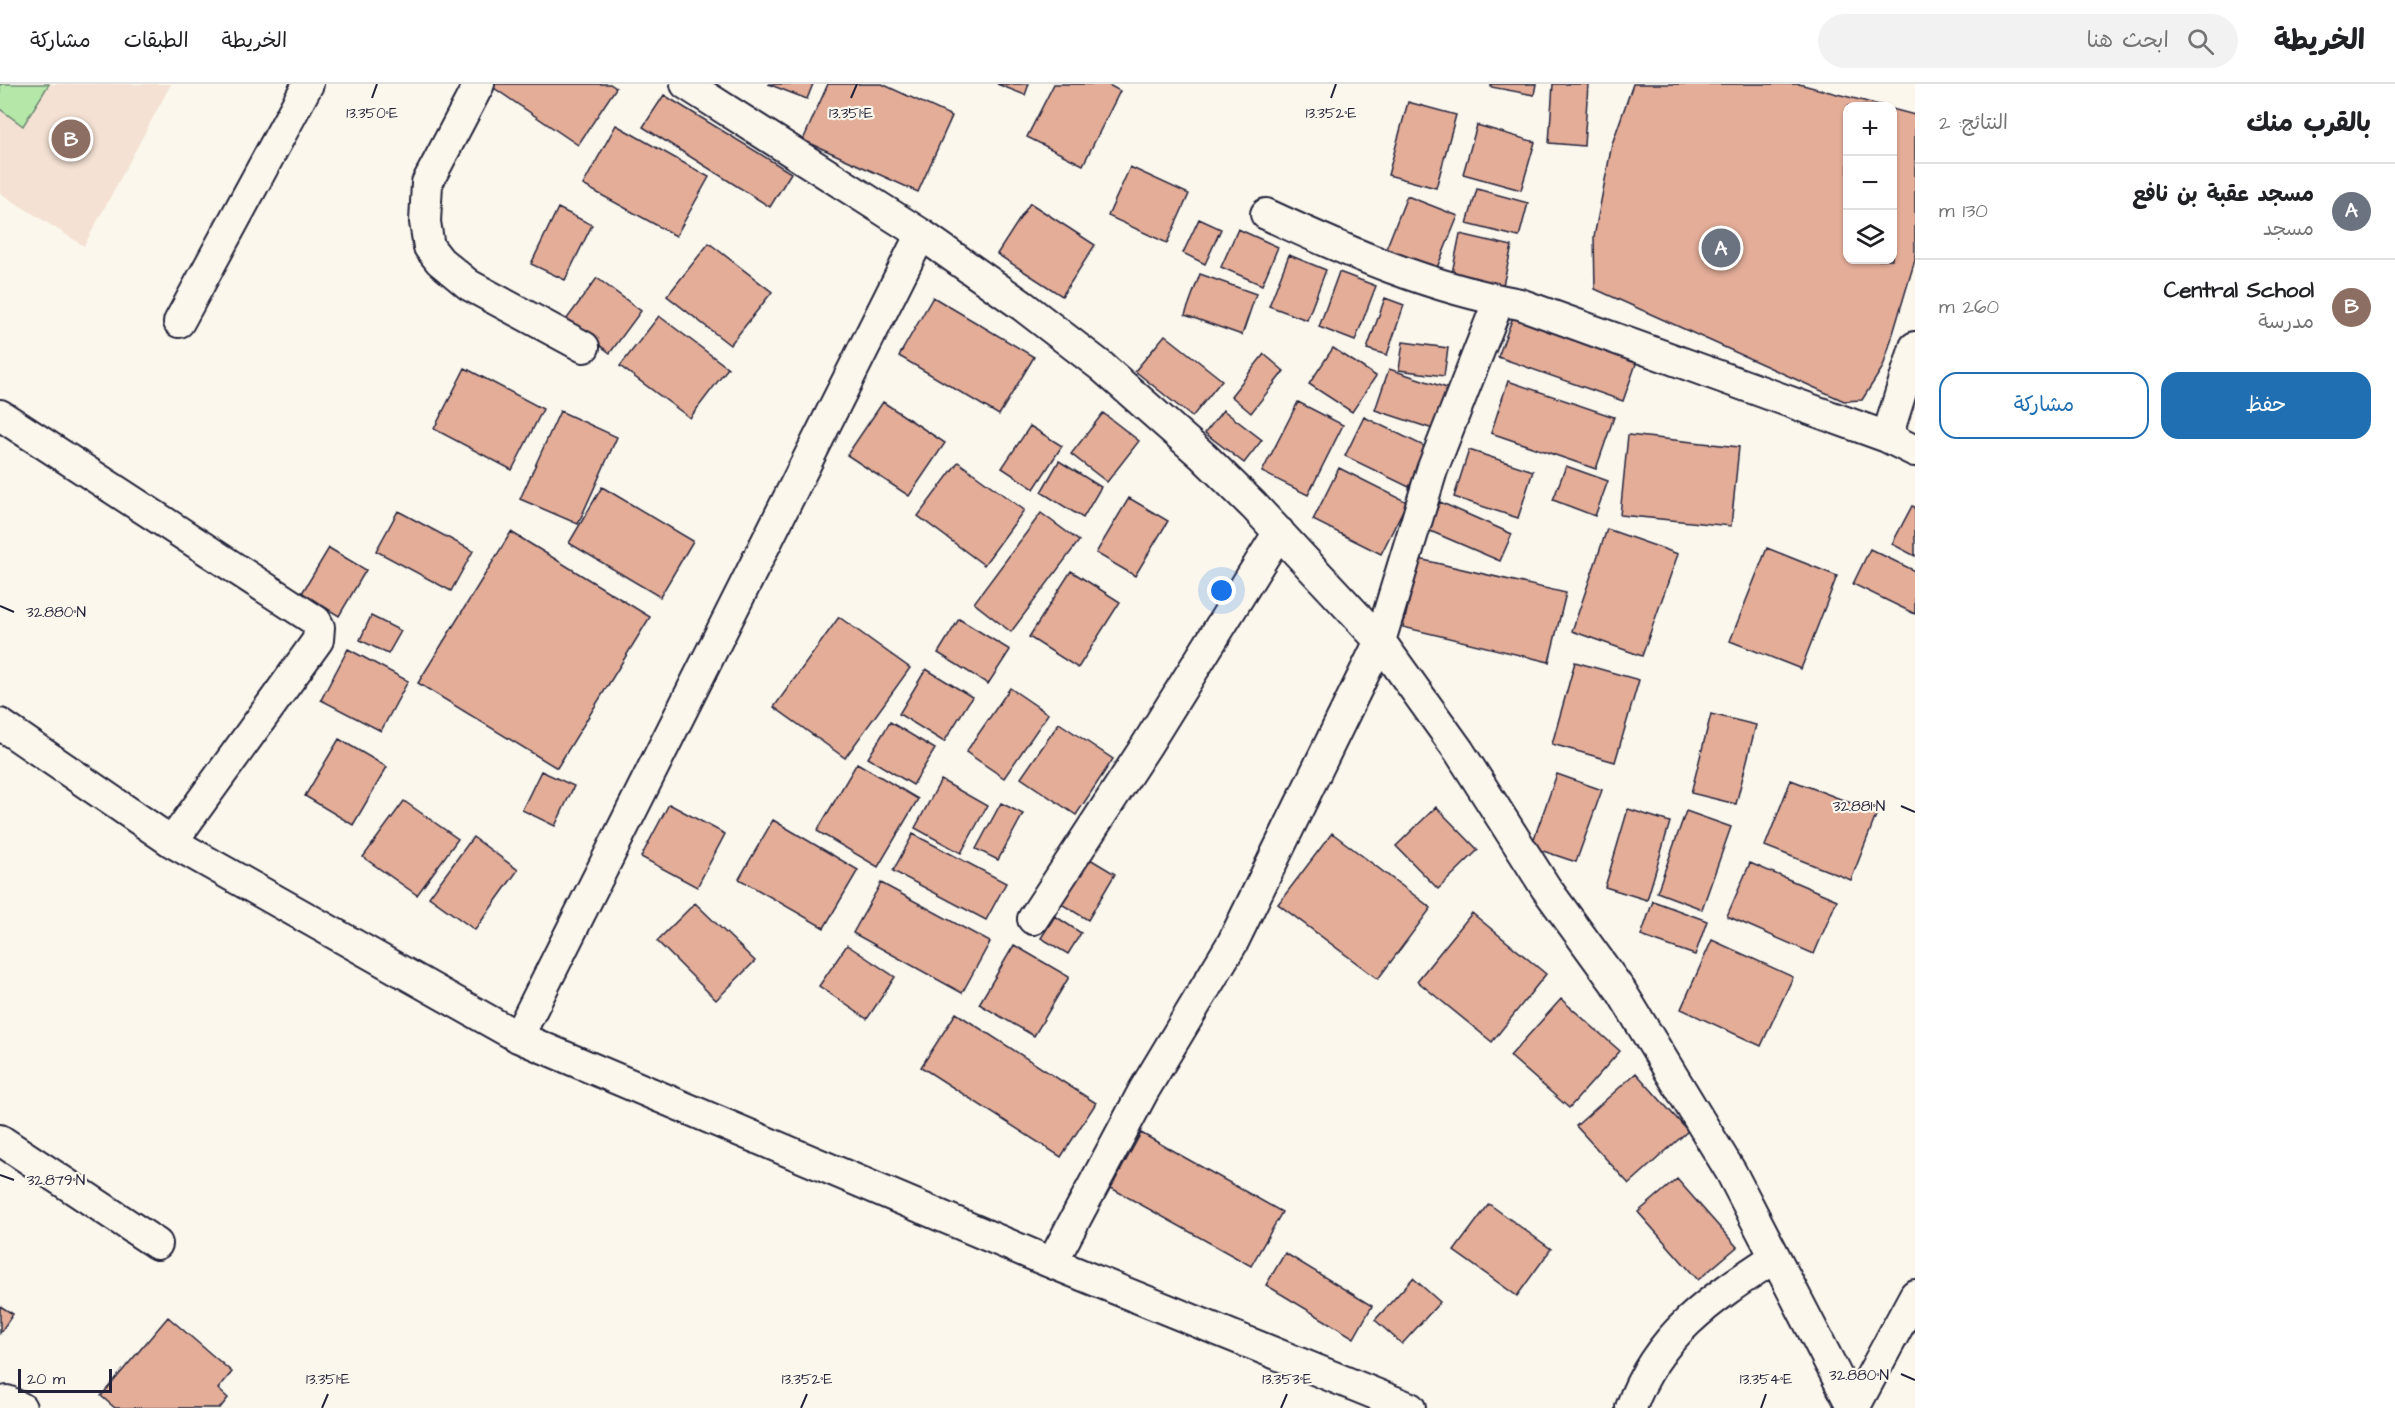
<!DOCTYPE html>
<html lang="ar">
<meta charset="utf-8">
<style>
:root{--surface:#fff;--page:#f2f2f2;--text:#202124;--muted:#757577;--line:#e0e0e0;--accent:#1f6fb2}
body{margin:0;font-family:"Architects Daughter","Playpen Sans Arabic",sans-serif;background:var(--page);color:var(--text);direction:rtl}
.controls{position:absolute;right:18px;top:18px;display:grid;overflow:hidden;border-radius:12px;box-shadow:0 2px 4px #0004}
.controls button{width:54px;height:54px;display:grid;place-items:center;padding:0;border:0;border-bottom:2px solid var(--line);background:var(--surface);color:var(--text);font:30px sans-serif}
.scale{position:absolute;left:18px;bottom:15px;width:94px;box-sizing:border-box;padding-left:6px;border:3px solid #22223b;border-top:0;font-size:16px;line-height:21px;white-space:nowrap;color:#22223b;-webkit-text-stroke:4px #fbf7ec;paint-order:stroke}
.you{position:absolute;left:1222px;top:507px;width:21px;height:21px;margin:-15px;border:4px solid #fff;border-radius:50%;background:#1a73e8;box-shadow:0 0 0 9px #1a73e833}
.badge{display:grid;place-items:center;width:39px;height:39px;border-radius:50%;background:var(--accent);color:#fff;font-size:20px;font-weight:700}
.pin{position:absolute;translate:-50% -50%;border:3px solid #fff;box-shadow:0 2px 6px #0006}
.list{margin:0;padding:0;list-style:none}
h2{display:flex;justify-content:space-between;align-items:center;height:78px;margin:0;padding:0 24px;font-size:26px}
h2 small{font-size:20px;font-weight:400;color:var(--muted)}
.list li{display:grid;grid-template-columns:39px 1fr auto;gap:18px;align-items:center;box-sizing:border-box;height:96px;padding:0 24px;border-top:2px solid var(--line)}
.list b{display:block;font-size:22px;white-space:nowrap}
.list p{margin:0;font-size:20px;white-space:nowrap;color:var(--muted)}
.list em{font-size:20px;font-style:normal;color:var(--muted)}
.actions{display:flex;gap:12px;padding:18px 24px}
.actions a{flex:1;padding:14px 0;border:2px solid var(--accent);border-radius:18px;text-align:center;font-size:21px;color:var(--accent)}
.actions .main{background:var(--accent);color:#fff}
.icon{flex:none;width:33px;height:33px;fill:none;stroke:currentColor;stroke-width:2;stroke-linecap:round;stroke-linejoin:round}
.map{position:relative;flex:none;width:1915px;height:1324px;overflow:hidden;direction:ltr}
header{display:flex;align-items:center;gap:36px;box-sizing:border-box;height:84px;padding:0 30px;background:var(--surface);border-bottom:2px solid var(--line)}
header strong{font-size:28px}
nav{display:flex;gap:33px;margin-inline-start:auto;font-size:21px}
.search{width:420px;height:54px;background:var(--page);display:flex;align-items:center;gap:15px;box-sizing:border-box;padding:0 21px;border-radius:33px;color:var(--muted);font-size:22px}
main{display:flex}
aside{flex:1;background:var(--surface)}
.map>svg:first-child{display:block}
</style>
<header>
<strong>الخريطة</strong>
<div class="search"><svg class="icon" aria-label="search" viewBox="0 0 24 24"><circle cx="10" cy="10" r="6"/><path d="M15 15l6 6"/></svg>ابحث هنا</div>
<nav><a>الخريطة</a><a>الطبقات</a><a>مشاركة</a></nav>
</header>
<main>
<aside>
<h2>بالقرب منك<small>النتائج: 2</small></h2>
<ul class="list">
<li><span class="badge" style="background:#6b7280">A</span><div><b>مسجد عقبة بن نافع</b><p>مسجد</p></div><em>130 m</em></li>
<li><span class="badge" style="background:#8d6e63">B</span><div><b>Central School</b><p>مدرسة</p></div><em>260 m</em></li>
</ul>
<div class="actions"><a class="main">حفظ</a><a>مشاركة</a></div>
</aside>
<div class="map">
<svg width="1915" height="1324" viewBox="0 0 1915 1324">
<rect width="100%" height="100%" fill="#fbf7ec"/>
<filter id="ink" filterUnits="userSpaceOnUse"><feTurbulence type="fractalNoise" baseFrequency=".0167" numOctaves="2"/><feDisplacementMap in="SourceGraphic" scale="12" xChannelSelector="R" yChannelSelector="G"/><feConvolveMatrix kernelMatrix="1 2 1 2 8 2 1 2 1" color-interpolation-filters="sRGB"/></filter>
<g filter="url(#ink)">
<path fill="#f4e1d3" d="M0,0H171L84,162L0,109Z"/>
<path fill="#b4e7a8" stroke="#6b8472" stroke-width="1.5" d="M0,0H49L23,42L0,25Z"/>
<path fill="#e3ad98" stroke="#22223b" stroke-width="1.5" d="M492,0H610L616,4L578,61L491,2Z
M768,0H813L807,15Z
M828,0H882L952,32L918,108L803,56Z
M997,0H1029L1025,11Z
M1054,0H1107L1120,7L1083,81L1027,53Z
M1491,0H1536L1534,11L1491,3Z
M1553,0H1588L1584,62L1549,59Z
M1633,0H1799L1883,22H1848V176H1892V25L1915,31V176L1883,283L1862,316L1844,317L1595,205L1594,153L1612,60Z
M664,11L791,89L770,123L643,43Z
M1408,18L1456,31L1436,104L1388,91Z
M616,41L709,93L676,152L583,101Z
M1477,41L1535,58L1521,106L1463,90Z
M1130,83L1189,110L1167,159L1108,132Z
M1477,105L1528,119L1519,153L1467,140Z
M1407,112L1458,132L1434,191L1384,170Z
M1030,119L1095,161L1062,212L997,170Z
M558,124L592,141L565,196L531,180Z
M1199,135L1221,145L1205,180L1183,169Z
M1238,145L1278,163L1262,201L1221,183Z
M1460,150L1512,162L1503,201L1452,189Z
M709,159L772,208L730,261L667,212Z
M1289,171L1326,186L1307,236L1269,222Z
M1339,188L1376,202L1355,257L1319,243Z
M1200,190L1256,210L1242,251L1185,231Z
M597,194L641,227L610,269L566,236Z
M933,213L1034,273L999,331L899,272Z
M1385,214L1404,221L1387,271L1367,265Z
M659,232L728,284L690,334L620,282Z
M1513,233L1637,277L1623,317L1498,273Z
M1165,251L1222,296L1192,333L1135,287Z
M1403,258L1448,264L1444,292L1399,286Z
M1333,264L1376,292L1352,328L1309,300Z
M1264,270L1284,287L1251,329L1231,312Z
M465,284L543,325L512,386L434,345Z
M1389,285L1447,304L1433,345L1375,326Z
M1508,297L1614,333L1596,385L1491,349Z
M883,318L945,359L909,412L847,371Z
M1298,318L1343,341L1308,411L1262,388Z
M1223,326L1262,356L1244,379L1205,349Z
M560,327L617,353L578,440L520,415Z
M1103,329L1139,357L1107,398L1071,370Z
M1364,333L1428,364L1409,403L1345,372Z
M1030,342L1062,362L1034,405L1002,384Z
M1628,351L1739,363L1731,442L1620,431Z
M1469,366L1533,387L1518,434L1454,413Z
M1059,377L1101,403L1083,434L1041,408Z
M958,378L1024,426L984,481L918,432Z
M1566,382L1608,397L1595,432L1553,416Z
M1339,384L1407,418L1381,470L1313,436Z
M602,403L693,457L660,513L569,459Z
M1129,414L1168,437L1135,492L1096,469Z
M1440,418L1512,450L1500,477L1428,446Z
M1912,422L1915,423V472L1892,460Z
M398,427L473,467L451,507L376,467Z
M1041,429L1079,457L1011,548L974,519Z
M1607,445L1678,470L1642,572L1572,547Z
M511,448L650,533L557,684L418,599Z
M329,464L366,486L339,532L302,509Z
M1767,464L1837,492L1801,585L1730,557Z
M1870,465L1915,487V530L1853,500Z
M1419,475L1566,509L1549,578L1403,543Z
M1071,487L1120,518L1078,584L1029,553Z
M371,532L401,547L388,570L360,556Z
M839,533L910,584L845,674L774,623Z
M959,535L1010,566L988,600L938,569Z
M348,565L408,597L381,647L321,616Z
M1575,578L1639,596L1615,678L1552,660Z
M926,585L972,613L944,658L899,630Z
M1010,604L1048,630L1004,694L966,668Z
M1711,630L1756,641L1736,720L1691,709Z
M890,638L935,665L913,701L868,674Z
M1059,639L1113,675L1076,731L1021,694Z
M339,655L387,683L353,741L305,712Z
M857,679L918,715L878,783L817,747Z
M541,687L574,702L555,742L522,726Z
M1557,690L1602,706L1576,778L1531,763Z
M941,696L987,722L961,769L915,744Z
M1791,696L1877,729L1851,796L1765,762Z
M404,717L458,755L417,811L363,773Z
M1001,719L1023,730L998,776L976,765Z
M669,720L725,750L697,803L641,773Z
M1436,723L1478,766L1438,805L1396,762Z
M1628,725L1670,738L1647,816L1605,803Z
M1686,727L1731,743L1702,825L1657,808Z
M773,736L858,786L824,844L739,795Z
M1332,749L1431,824L1378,895L1278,820Z
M913,750L1006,799L986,836L893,787Z
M473,753L518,786L475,846L429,813Z
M1080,769L1115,790L1088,836L1053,815Z
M1750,779L1837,816L1814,870L1727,832Z
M881,799L990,858L962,909L853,849Z
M1653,817L1707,837L1695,871L1641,852Z
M695,819L755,877L716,916L657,857Z
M1472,829L1546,890L1492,958L1417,897Z
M1055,832L1081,849L1068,870L1041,854Z
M1712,856L1793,893L1761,962L1681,925Z
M847,861L895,893L867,935L819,902Z
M1014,861L1069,893L1034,952L979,920Z
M1561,915L1620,967L1569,1024L1510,972Z
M956,929L1096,1019L1061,1073L921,983Z
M1636,989L1688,1047L1629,1100L1576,1042Z
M1141,1049L1282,1128L1251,1182L1111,1104Z
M1677,1095L1737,1163L1698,1196L1638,1128Z
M1489,1120L1551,1165L1517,1212L1454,1167Z
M1285,1169L1372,1222L1354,1254L1266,1201Z
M1413,1194L1440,1218L1402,1260L1375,1236Z
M0,1222L13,1230L0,1249Z
M168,1233L232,1288L218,1305L228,1314L220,1324H115L101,1312Z"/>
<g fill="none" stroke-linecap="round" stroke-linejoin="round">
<g stroke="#22223b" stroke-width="34">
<path id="street" d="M479,0L427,99L425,138L429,163L440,177L469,201L584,263
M686,0L921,150L1023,222L1101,282L1203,372L1254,422L1380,557L1459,667L1546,804L1621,907L1731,1088L1853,1324
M1266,130C1348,168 1430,204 1520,220L1887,353L1915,367
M179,238L308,0
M0,331L316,537L319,543L318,556L172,758
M1887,353L1915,263
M0,640L172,758L518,953L1052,1179L1410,1324
M1033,835L1146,662L1279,448
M518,953L921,150
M0,1056L157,1160
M1052,1179L1144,1006L1233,858L1380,557L1432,386L1499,216
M0,1319L7,1317L21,1324
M1631,1324C1657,1250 1713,1214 1775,1173
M1854,1324L1915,1211"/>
</g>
<use href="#street" stroke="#fbf7ec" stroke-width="30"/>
</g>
</g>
<path fill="none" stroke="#22223b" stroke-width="2" d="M372,14L377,0M851,14L857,0M1331,14L1336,0M0,522L14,528M1901,722L1915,728M0,1091L14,1096M1901,1290L1915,1296M322,1324L328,1310M801,1324L807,1310M1281,1324L1287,1310M1761,1324L1766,1310"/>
<g font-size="15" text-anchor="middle" fill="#22223b" stroke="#fbf7ec" stroke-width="4.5" stroke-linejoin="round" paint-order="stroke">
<text x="372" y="34">13.350°E</text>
<text x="851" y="34">13.351°E</text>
<text x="1331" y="34">13.352°E</text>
<text x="56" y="533">32.880°N</text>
<text x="1859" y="727">32.881°N</text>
<text x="56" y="1101">32.879°N</text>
<text x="1859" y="1296">32.880°N</text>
<text x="328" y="1300">13.351°E</text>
<text x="807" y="1300">13.352°E</text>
<text x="1287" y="1300">13.353°E</text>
<text x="1766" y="1300">13.354°E</text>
</g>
</svg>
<div class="controls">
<button>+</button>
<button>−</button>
<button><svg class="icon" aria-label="layers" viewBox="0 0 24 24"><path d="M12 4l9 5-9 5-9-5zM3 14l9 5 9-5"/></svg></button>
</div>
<div class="scale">20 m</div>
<div class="you"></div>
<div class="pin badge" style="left:1721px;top:164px;background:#6b7280">A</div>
<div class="pin badge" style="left:71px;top:55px;background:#8d6e63">B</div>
</div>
</main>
